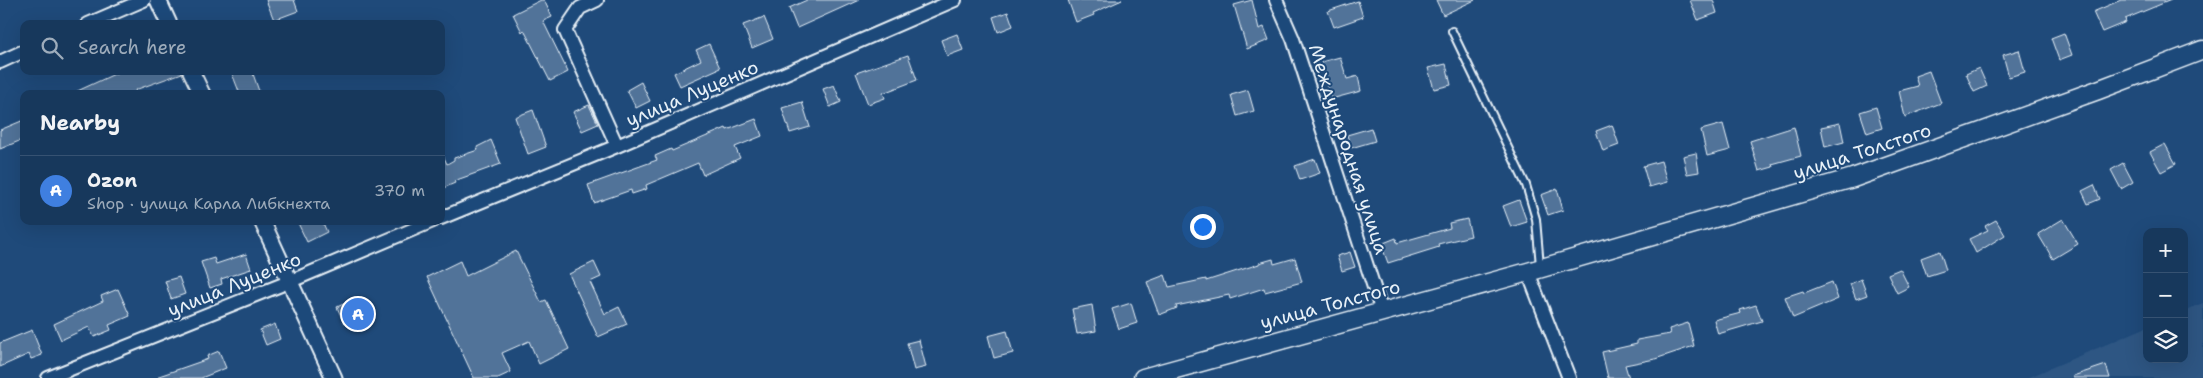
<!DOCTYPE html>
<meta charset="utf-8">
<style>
:root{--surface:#17385c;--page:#203f62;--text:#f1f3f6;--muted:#9eacbb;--line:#365272;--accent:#8abfa5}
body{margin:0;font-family:"Shantell Sans",sans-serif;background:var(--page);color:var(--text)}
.controls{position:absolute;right:15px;bottom:15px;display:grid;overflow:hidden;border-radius:10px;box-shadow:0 5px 20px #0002}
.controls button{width:45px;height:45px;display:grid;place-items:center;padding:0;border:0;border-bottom:1px solid var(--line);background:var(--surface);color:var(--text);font:25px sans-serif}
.you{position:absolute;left:1202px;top:226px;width:18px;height:18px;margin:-12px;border:4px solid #fff;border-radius:50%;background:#1a73e8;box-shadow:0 0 0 8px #1a73e833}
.badge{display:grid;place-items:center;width:32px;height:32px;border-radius:50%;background:var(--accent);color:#fff;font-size:16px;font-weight:700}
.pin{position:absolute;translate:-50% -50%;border:2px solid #fff;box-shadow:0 1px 5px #0006}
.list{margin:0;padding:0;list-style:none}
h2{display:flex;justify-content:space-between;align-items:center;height:65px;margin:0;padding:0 20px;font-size:21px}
h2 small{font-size:16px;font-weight:400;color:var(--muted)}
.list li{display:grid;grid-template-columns:32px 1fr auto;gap:15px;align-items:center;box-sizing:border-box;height:70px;padding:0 20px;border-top:1px solid var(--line)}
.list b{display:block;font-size:19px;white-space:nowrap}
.list p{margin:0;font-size:16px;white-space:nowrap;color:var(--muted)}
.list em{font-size:16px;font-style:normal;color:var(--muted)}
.icon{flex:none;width:28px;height:28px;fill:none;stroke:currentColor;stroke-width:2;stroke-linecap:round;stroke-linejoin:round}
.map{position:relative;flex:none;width:2203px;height:378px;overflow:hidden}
.search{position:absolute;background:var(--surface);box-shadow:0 5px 20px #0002;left:20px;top:20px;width:425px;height:55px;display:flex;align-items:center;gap:12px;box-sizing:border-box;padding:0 18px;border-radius:10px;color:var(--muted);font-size:19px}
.panel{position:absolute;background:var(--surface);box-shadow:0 5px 20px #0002;left:20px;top:90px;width:425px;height:135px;border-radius:10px}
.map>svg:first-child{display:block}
</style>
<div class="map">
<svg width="2203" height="378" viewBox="0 0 2203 378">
<rect width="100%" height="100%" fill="#1f4a7a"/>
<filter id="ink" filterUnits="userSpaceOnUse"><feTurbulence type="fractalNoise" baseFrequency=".02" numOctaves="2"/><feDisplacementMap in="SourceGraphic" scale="10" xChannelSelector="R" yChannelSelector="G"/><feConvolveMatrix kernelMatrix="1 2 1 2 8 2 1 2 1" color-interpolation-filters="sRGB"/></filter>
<g filter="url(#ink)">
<path fill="#2e5683" d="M2203,303V378H2027L2147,327V359H2184V311Z"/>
<path fill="#517399" stroke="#e8f1f8" d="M266,0H294L298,11L274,20Z
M541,0H544L552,17L543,21L568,72L550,81L524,30L522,32L513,14Z
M807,0H859L797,28L789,8Z
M1068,0H1122L1093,13L1094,15L1076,22Z
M1252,0L1259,29L1264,27L1269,40L1247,49L1234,5Z
M1436,0H1475L1443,15Z
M1690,0H1713L1717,13L1698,20Z
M2121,0H2171L2125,19L2126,22L2102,32L2093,12Z
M1358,1L1363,17L1334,27L1328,11Z
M1008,12L1013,26L998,32L993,17Z
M764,17L773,39L752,48L743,25Z
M2064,33L2072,55L2059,60L2051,38Z
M957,34L963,50L947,56L941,40Z
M709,44L720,68L680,86L674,73L701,60L696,50Z
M2019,50L2025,72L2009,77L2003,55Z
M908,55L917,80L883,93L885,98L868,104L856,73Z
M1340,57L1347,79L1358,76L1361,91L1331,99L1321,62Z
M1446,64L1451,85L1434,89L1428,68Z
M1979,68L1987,86L1974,92L1966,74Z
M121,71H182V73L135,90L137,94H71Z
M231,71H252L260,94H240Z
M1929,71L1941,103L1905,117L1899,91L1918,86L1915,76Z
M641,82L650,101L636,108L627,90Z
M834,85L841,102L830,107L823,89Z
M1248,90L1254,111L1237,116L1231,95Z
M802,102L810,127L790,133L782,108Z
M589,105L598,124L582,131L573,112Z
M1876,107L1882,128L1867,133L1860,112Z
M533,110L546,147L528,154L515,117Z
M756,119L762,136L735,147L740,158L703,175L698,163L646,185L647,189L632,194L631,190L594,203L588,185L657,160L655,156L671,149L672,151L726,128L727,130Z
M24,120V139L0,149V130Z
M1840,123L1844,142L1825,147L1821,127Z
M1723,124L1730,150L1707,156L1701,130Z
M1612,125L1619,145L1603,151L1596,131Z
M1794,127L1801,156L1772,164L1773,167L1759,171L1750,141Z
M1371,128L1375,141L1351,148L1347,135Z
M491,140L501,164L454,181L455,183L441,189V151L447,164L454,160V158L478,150L477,147Z
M2165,144L2176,164L2161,172L2150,152Z
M1696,153L1699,172L1687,174L1683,156Z
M1315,159L1320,173L1300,180L1295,166Z
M1661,161L1667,182L1649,187L1643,166Z
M2123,163L2133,182L2121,189L2111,170Z
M2094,185L2100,199L2088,204L2082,191Z
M1557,189L1563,210L1548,215L1541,195Z
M1519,200L1527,222L1511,227L1503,206Z
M1467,219L1471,236L1438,244L1439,247L1388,263L1381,244L1396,238L1397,243L1450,228L1449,223Z
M2063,219L2078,244L2053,259L2038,234Z
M1996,220L2005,235L1976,253L1969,239L1988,230L1985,226Z
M297,221H322L327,232L307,242Z
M516,251L541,302L546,300L569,349L539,364L529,341L502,353L511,372L498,378H474L427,277L460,261L466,276Z
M1940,251L1946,270L1927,276L1921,258Z
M1350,252L1355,267L1342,271L1337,256Z
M246,254L251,269L221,279L222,284L210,288L201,262L214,258L216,264Z
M1295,258L1302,282L1265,292L1264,288L1230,299L1229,295L1176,306L1177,308L1159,315L1147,282L1165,275L1169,287L1206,279V281L1259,264V263L1273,259L1274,264Z
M594,262L601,277L590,282L605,314L619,307L627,324L598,337L569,274Z
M1900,269L1909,287L1897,293L1888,274Z
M179,277L185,294L171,299L165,281Z
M1861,279L1867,295L1856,299L1850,284Z
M1832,282L1838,299L1793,318L1785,297L1803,291L1804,293Z
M118,289L130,316L109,325L111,330L94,337L89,327L61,340L54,324L103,301L101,296Z
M357,298L364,315L344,323L337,307Z
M1131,303L1137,323L1119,329L1112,309Z
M1092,305L1096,331L1077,334L1072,309Z
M1756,305L1762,321L1718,334L1714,320L1741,313L1740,310Z
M1688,323L1694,346L1655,359L1625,365L1629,378H1608L1602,352L1637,344V340L1670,334L1669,329Z
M275,324L280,339L266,345L260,330Z
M32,330L42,355L31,359L29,354L0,367V343Z
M1007,331L1013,353L994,358L988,336Z
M919,340L926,367L914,370L907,343Z
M219,351L226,368L201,378H159V376L208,359L207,356Z
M2106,365L2110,378H2073V376Z"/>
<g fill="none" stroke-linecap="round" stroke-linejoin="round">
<g stroke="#e8f1f8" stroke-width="10">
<path id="service" d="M1452,31L1526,185L1536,219L1540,266"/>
</g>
<g stroke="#e8f1f8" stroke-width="16">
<path id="minor" d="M597,0L580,8L565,30L617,146
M1276,0L1293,39L1382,312
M88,24L144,0
M0,62L24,51
M441,218L617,146L955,0
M1528,272L1569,378
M48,378L291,281L433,221"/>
</g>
<g stroke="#e8f1f8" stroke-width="19">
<path id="tertiary" d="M158,0L169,24
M191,71L202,94
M262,221L334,378"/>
</g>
<g stroke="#e8f1f8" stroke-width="21">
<path id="secondary" d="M1143,378L1528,272L1853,178L2098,90L2203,50"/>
</g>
<use href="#service" stroke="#1f4a7a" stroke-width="6"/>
<use href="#minor" stroke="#1f4a7a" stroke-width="12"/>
<use href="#tertiary" stroke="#1f4a7a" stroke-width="15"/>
<use href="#secondary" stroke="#1f4a7a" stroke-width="18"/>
</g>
</g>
<g text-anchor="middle" stroke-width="4" stroke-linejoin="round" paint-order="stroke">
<g font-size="19" fill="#e8f1f8" stroke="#1f4a7a">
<text transform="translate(692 93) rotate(-23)" y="7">улица Луценко</text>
<text transform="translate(1349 149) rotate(72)" y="7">Международная улица</text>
<text transform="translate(1862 151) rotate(-18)" y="7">улица Толстого</text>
<text transform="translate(234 284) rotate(-22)" y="7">улица Луценко</text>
<text transform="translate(1330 304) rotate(-15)" y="7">улица Толстого</text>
</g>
</g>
</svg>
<div class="controls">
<button>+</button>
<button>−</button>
<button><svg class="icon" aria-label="layers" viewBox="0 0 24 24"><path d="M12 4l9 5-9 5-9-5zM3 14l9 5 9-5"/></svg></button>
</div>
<div class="you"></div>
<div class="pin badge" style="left:358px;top:314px;background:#3f7fe0">A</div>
<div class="search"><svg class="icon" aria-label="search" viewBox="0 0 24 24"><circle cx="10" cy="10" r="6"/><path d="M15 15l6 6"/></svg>Search here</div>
<section class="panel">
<h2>Nearby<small></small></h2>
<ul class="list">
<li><span class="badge" style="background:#3f7fe0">A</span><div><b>Ozon</b><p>Shop · улица Карла Либкнехта</p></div><em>370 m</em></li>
</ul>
</section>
</div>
